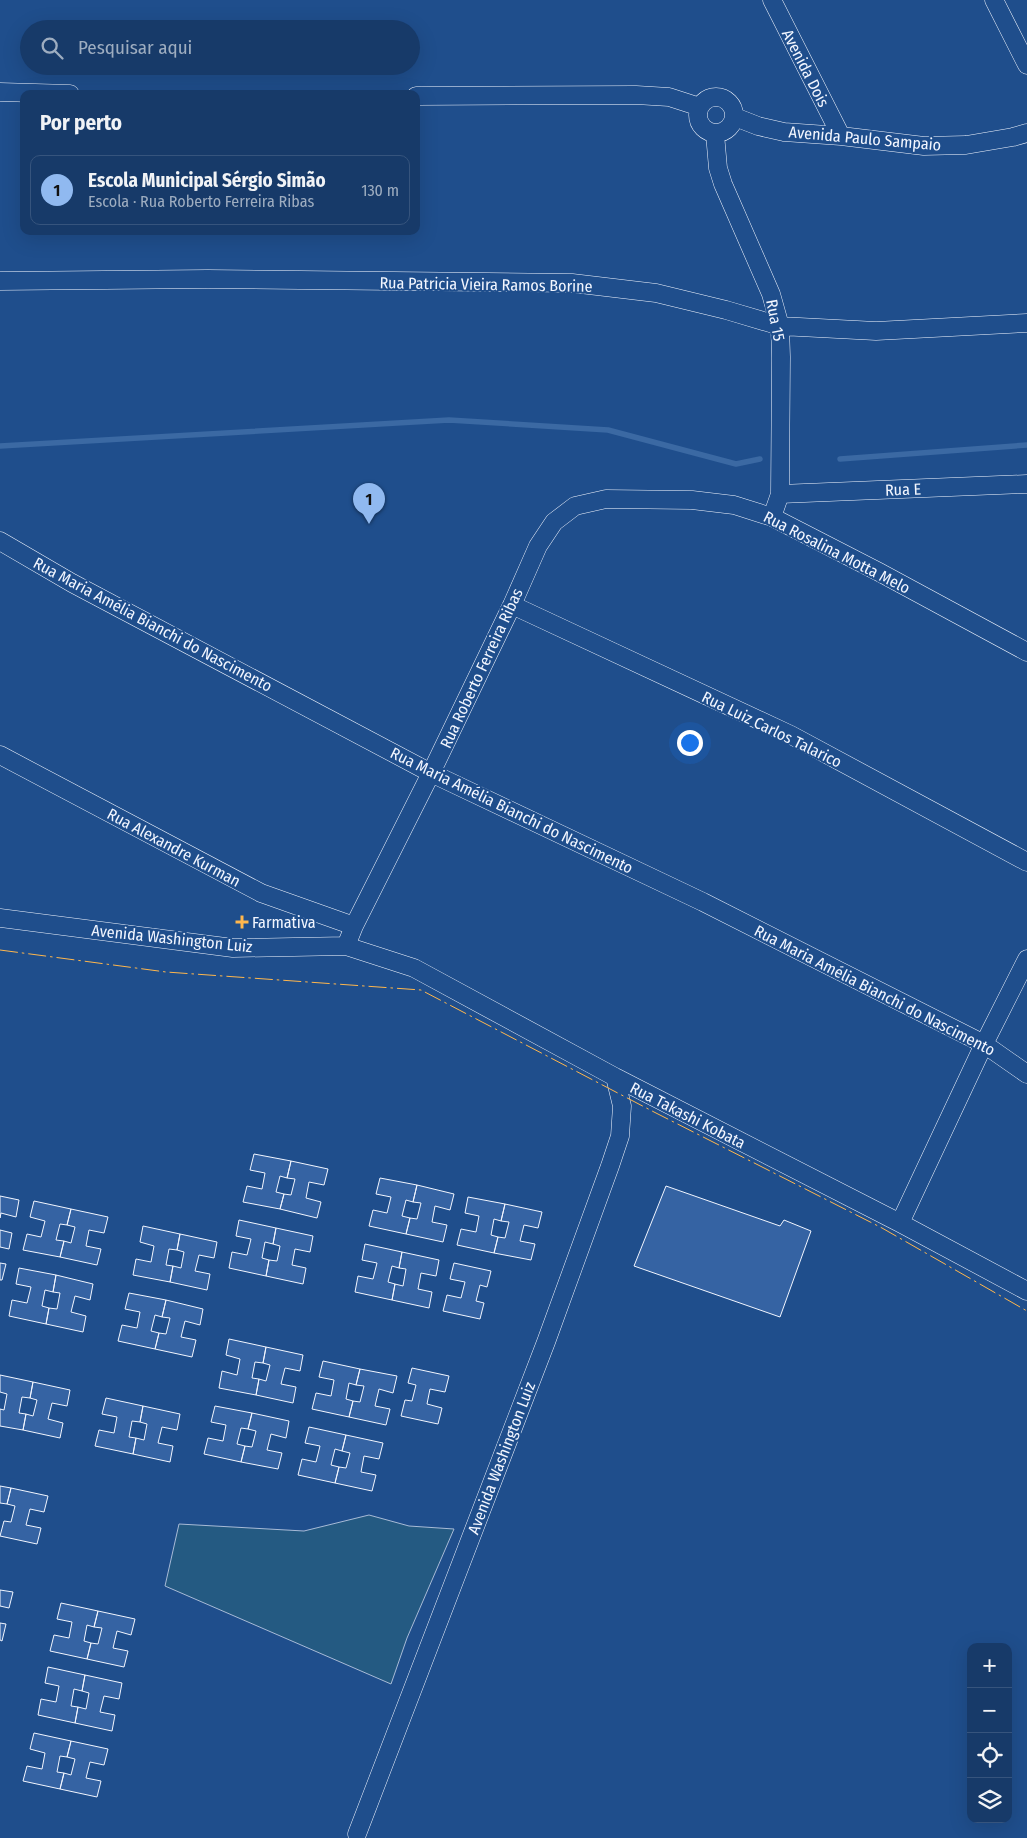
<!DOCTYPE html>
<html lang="pt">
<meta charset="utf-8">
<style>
:root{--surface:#173a69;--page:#20416f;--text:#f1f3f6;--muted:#9eadc0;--line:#36547d;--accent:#90b9f0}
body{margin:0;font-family:"Fira Sans Condensed",sans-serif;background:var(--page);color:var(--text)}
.controls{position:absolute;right:15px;bottom:15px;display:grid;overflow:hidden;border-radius:10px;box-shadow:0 5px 20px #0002}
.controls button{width:45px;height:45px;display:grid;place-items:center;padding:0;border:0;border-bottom:1px solid var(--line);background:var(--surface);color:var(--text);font:25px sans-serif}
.you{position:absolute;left:689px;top:742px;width:18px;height:18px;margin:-12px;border:4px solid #fff;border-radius:50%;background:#1a73e8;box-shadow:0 0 0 8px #1a73e833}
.badge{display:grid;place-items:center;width:32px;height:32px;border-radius:50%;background:var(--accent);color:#111;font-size:16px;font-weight:700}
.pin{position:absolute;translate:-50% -41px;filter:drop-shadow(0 1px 2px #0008)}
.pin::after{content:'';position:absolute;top:26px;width:18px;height:15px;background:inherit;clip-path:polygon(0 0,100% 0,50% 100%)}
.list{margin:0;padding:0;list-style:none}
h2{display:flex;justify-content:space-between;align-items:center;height:65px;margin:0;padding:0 20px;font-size:21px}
h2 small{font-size:16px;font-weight:400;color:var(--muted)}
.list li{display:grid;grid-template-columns:32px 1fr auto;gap:15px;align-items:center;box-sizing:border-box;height:70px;margin:0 10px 10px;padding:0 10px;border:1px solid var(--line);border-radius:10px}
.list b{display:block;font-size:19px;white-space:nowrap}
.list p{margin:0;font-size:16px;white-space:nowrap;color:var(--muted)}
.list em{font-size:16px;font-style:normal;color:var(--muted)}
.icon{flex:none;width:28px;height:28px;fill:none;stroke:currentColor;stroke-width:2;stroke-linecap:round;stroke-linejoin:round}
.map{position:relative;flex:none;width:1027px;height:1838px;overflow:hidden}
.search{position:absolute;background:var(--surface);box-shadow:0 5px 20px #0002;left:20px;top:20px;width:400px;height:55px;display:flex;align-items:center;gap:12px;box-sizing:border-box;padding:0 18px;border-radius:28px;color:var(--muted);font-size:19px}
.panel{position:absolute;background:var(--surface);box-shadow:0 5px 20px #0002;left:20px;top:90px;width:400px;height:145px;border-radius:10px}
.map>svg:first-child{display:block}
</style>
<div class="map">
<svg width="1027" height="1838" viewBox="0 0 1027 1838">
<rect width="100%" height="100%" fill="#1f4e8c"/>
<path fill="#245a82" stroke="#a8bbd7" d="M369,1515L409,1526L454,1529L407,1638L391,1684L165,1586L179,1524L304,1531Z"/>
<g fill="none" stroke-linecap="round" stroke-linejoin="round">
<path stroke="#3b69a3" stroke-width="5.5" d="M0,446L449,420L608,430L736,464L760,459
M840,459L1027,445"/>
</g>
<path fill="#3563a3" stroke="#f2f6ff" d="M254,1154L291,1161L287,1178L280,1176L276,1192L284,1194L280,1209L243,1202L247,1186L262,1189L265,1173L250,1170Z
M291,1161L328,1169L324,1185L309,1182L306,1198L321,1202L317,1218L280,1209L284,1194L291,1195L295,1179L287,1178Z
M380,1178L417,1185L413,1202L406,1200L402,1216L410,1218L406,1234L369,1226L373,1210L387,1213L391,1197L376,1194Z
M417,1185L454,1194L450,1210L435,1206L432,1222L447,1225L443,1242L406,1234L410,1218L417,1219L421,1203L413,1202Z
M666,1186L780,1226L784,1220L811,1231L780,1317L634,1266Z
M0,1196L19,1200L16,1217L1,1213L0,1218Z
M468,1197L505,1204L501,1221L494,1219L491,1235L498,1237L494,1253L457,1245L461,1229L476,1232L479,1216L465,1213Z
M34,1201L71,1209L67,1225L60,1224L56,1240L64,1241L60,1257L23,1250L27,1234L41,1237L45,1221L30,1217Z
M505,1204L542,1212L538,1228L524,1225L520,1241L535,1244L531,1260L494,1253L498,1237L505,1238L509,1222L501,1221Z
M71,1209L108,1217L104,1233L89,1230L86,1246L101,1249L97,1265L60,1257L64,1241L71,1243L75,1227L67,1225Z
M239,1220L276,1228L273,1244L265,1242L262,1258L269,1260L266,1276L229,1268L232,1252L247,1255L251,1239L236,1236Z
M143,1226L180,1234L177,1250L169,1249L166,1265L173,1266L170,1282L133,1275L136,1259L151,1262L154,1246L140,1242Z
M276,1228L313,1236L310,1252L295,1249L292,1265L306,1268L303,1284L266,1276L269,1260L277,1261L280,1246L273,1244Z
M0,1230L12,1233L9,1249L0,1247Z
M180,1234L217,1242L214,1258L199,1255L195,1271L210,1274L207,1290L170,1282L173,1266L181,1268L184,1252L177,1250Z
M365,1244L402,1252L399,1268L392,1266L388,1282L395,1284L392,1300L355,1292L358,1276L373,1279L377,1263L362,1260Z
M402,1252L439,1260L436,1276L421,1273L418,1289L432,1292L429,1308L392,1300L395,1284L403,1286L406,1269L399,1268Z
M0,1263L6,1264L2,1280H0Z
M454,1263L491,1271L487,1287L480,1285L476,1301L484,1303L480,1319L443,1311L447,1295L461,1298L465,1282L450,1279Z
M19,1268L56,1275L53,1292L45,1290L42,1306L49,1308L46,1324L9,1316L12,1300L27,1303L31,1287L16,1284Z
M56,1275L93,1284L90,1300L75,1296L71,1312L86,1316L83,1332L46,1324L49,1308L57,1309L60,1293L53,1292Z
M129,1293L166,1300L162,1317L155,1315L151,1331L159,1333L155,1349L118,1341L122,1325L137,1328L140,1312L125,1309Z
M166,1300L203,1309L200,1325L185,1321L181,1337L196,1340L192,1357L155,1349L159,1333L166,1334L170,1318L162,1317Z
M229,1339L266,1347L263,1363L255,1362L252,1378L259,1379L256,1395L219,1388L222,1371L237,1375L240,1359L226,1355Z
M266,1347L303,1355L300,1371L285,1368L281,1384L296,1387L293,1403L256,1395L259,1379L266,1381L270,1365L263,1363Z
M323,1361L360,1369L356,1385L349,1383L346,1399L353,1401L349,1417L312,1409L316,1393L331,1396L334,1380L319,1377Z
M412,1368L449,1376L445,1392L430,1389L427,1404L442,1408L438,1424L401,1416L405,1400L412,1401L416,1385L408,1383Z
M360,1369L397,1376L393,1393L379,1389L375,1406L390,1409L386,1425L349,1417L353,1401L360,1402L364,1386L356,1385Z
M0,1375L33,1382L30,1398L22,1397L19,1413L26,1414L23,1430L0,1426V1409L4,1410L7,1394L0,1392Z
M33,1382L70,1390L67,1406L52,1403L48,1419L63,1423L60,1438L23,1430L26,1414L33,1416L37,1400L30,1398Z
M106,1398L143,1406L140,1422L132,1421L129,1437L136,1438L133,1454L95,1446L99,1430L114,1433L117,1417L102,1414Z
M143,1406L180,1414L177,1430L162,1427L158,1443L173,1446L170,1462L133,1454L136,1438L144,1440L147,1424L140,1422Z
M215,1406L252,1413L248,1429L241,1428L237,1444L245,1446L241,1462L204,1454L208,1438L223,1441L226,1425L211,1422Z
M252,1413L289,1421L286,1438L271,1434L267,1450L282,1453L278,1469L241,1462L245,1446L252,1447L256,1431L248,1429Z
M309,1427L346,1435L342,1451L335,1449L331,1465L339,1467L335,1483L298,1475L302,1459L316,1462L320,1446L305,1443Z
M346,1435L383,1443L379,1459L364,1456L361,1472L376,1475L372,1491L335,1483L339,1467L346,1468L350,1453L342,1451Z
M0,1486L11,1488L7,1504L0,1503Z
M11,1488L48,1496L44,1512L30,1509L26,1525L41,1528L37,1544L0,1536L4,1521L11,1522L15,1506L7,1504Z
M0,1590L13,1592L9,1608L0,1606Z
M61,1603L98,1611L94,1627L87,1625L84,1641L91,1643L87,1659L50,1651L54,1635L69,1638L72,1622L57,1619Z
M98,1611L135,1619L131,1635L117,1631L113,1648L128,1651L124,1667L87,1659L91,1643L98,1644L102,1628L94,1627Z
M0,1623L6,1624L2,1641L0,1640Z
M48,1667L85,1675L82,1691L74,1689L71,1706L78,1707L75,1723L38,1715L41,1699L56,1702L59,1686L45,1683Z
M85,1675L122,1683L119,1699L104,1696L100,1712L115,1715L112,1731L75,1723L78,1707L86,1709L89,1693L82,1691Z
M34,1733L71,1741L67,1757L60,1756L57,1772L64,1773L60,1789L23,1781L27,1766L42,1769L45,1753L30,1749Z
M71,1741L108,1749L104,1765L90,1762L86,1778L101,1781L97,1797L60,1789L64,1773L71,1775L75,1759L67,1757Z"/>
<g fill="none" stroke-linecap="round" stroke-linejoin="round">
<g stroke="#f2f6ff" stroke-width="19">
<path id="minor" d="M772,0L841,136
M994,0L1027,65
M0,92L70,94
M416,96L636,95L669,97L700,107
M698 115a18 18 0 1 1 36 0a18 18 0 1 1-36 0Z
M735,117L758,126L784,132L841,136L924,146L966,145L1013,137L1027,133
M715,134L718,168L723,184L771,294L780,326L781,357L780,494L772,517
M0,281L208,279L572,283L656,293L726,310L780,326L876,331L1027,323
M780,494L1027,484
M0,541L72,583L431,773L703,902L984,1044L1027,1074
M512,605L791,735L1027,862
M0,755L261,893L354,926
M0,918L233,948L346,946L414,968L615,1077L900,1223L1027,1291
M346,946L354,926L431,773L512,605L538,546L554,522L575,506L606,499L692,500L734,505L772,517L879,572L1027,652
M900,1223L984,1044L1027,959
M357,1834L546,1342L610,1166L620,1136L622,1106L615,1077"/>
</g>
<use href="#minor" stroke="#1f4e8c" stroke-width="18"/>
<path stroke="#ffb74d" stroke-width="1" stroke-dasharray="18 4 2.5 4" stroke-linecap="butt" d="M0,950L166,972L421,990L654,1112L882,1228L1027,1311"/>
</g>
<path fill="#ffb74d" stroke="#1f4e8c" stroke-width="2" d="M239.5 914.5h5v5h5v5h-5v5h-5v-5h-5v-5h5z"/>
<g text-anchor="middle" stroke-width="4" stroke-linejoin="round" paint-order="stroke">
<g font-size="16" fill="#f2f6ff" stroke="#1f4e8c">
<text transform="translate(806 68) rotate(63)" y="6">Avenida Dois</text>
<text transform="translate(865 138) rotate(5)" y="6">Avenida Paulo Sampaio</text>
<text transform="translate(486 284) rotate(1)" y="6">Rua Patricia Vieira Ramos Borine</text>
<text transform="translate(776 320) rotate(79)" y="6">Rua 15</text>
<text transform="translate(903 489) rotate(-2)" y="6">Rua E</text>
<text transform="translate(837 552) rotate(27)" y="6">Rua Rosalina Motta Melo</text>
<text transform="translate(153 624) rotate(28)" y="6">Rua Maria Amélia Bianchi do Nascimento</text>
<text transform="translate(481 668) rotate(-65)" y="6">Rua Roberto Ferreira Ribas</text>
<text transform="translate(772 729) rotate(26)" y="6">Rua Luiz Carlos Talarico</text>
<text transform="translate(512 810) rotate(26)" y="6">Rua Maria Amélia Bianchi do Nascimento</text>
<text transform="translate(174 847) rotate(28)" y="6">Rua Alexandre Kurman</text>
<text transform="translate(172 938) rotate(6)" y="6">Avenida Washington Luiz</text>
<text transform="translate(875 990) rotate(27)" y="6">Rua Maria Amélia Bianchi do Nascimento</text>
<text transform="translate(688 1115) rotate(27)" y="6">Rua Takashi Kobata</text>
<text transform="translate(501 1458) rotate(-69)" y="6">Avenida Washington Luiz</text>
</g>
<g font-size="16" fill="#f2f6ff" stroke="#1f4e8c" text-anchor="start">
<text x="252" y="928">Farmativa</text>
</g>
</g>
</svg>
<div class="controls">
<button>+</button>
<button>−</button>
<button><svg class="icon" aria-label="locate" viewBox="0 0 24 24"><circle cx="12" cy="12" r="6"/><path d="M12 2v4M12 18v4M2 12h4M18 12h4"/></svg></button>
<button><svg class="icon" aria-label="layers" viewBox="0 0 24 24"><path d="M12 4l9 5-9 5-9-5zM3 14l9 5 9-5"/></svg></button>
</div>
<div class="you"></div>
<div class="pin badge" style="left:369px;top:524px">1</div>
<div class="search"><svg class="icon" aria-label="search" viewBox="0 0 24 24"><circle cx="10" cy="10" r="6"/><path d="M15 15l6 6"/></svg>Pesquisar aqui</div>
<section class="panel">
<h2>Por perto<small></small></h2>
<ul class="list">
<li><span class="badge">1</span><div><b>Escola Municipal Sérgio Simão</b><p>Escola · Rua Roberto Ferreira Ribas</p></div><em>130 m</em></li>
</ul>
</section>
</div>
